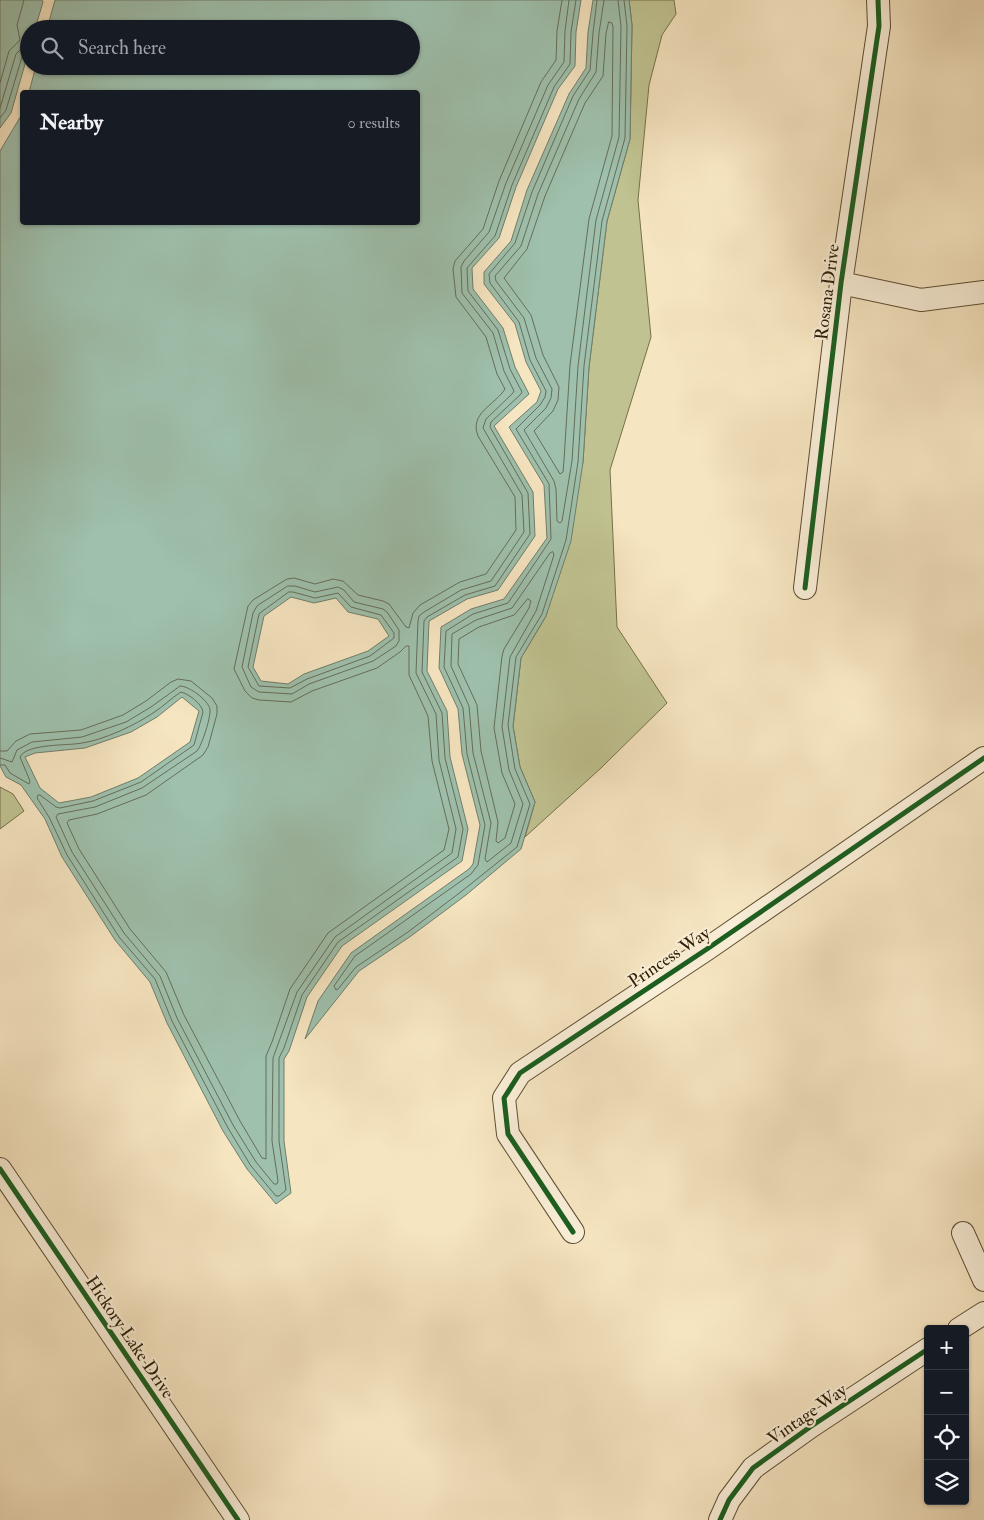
<!DOCTYPE html>
<meta charset="utf-8">
<style>
:root{--surface:#171b24;--page:#20242c;--text:#f1f3f6;--muted:#9ea1a6;--line:#363941}
body{margin:0;font-family:"IM FELL Double Pica",serif;background:var(--page);color:var(--text)}
.controls{position:absolute;right:15px;bottom:15px;display:grid;overflow:hidden;border-radius:5px;box-shadow:0 1px 4px #0004}
.controls button{width:45px;height:45px;display:grid;place-items:center;padding:0;border:0;border-bottom:1px solid var(--line);background:var(--surface);color:var(--text);font:25px sans-serif}
.list{margin:0;padding:0;list-style:none}
h2{display:flex;justify-content:space-between;align-items:center;height:65px;margin:0;padding:0 20px;font-size:21px}
h2 small{font-size:16px;font-weight:400;color:var(--muted)}
.icon{flex:none;width:28px;height:28px;fill:none;stroke:currentColor;stroke-width:2;stroke-linecap:round;stroke-linejoin:round}
.map{position:relative;flex:none;width:984px;height:1520px;overflow:hidden}
.search{position:absolute;background:var(--surface);box-shadow:0 1px 4px #0004;left:20px;top:20px;width:400px;height:55px;display:flex;align-items:center;gap:12px;box-sizing:border-box;padding:0 18px;border-radius:28px;color:var(--muted);font-size:19px}
.panel{position:absolute;background:var(--surface);box-shadow:0 1px 4px #0004;left:20px;top:90px;width:400px;height:135px;border-radius:5px}
.map>svg:first-child{display:block}
</style>
<div class="map">
<svg width="984" height="1520" viewBox="0 0 984 1520">
<rect width="100%" height="100%" fill="#f6e5c1"/>
<filter id="stains"><feTurbulence type="fractalNoise" baseFrequency=".004" numOctaves="4"/><feColorMatrix values="0 0 0 0 .2 0 0 0 0 .09 0 0 0 0 .02 0 0 0 .5 -.17"/></filter>
<radialGradient id="worn" r=".72"><stop offset=".6" stop-color="#630" stop-opacity="0"/><stop offset="1" stop-color="#630" stop-opacity=".3"/></radialGradient>
<path fill="#c0c391" stroke="#76704a" d="M629,0H674L676,14L662,35L649,85L638,200L651,337L610,470L617,627L667,703L601,768L525,837L535,802L520,767L513,726L521,658L546,616L583,462L589,367L607,221L630,139L632,25Z
M0,787L13,794L24,811L0,829Z"/>
<path fill="#9ec0ad" stroke="#707e69" fill-rule="evenodd" d="M0,0H42L43,2L35,29H29V50L11,113L0,128Z
M55,0H581L576,32L575,66L558,89L516,187L499,238L472,268L473,289L503,328L515,367L529,394L494,426L533,492L535,536L498,590L467,599L429,621L427,671L447,711L450,757L468,829L462,861L342,946L307,997L289,1051L284,1059V1141L291,1193L276,1204L247,1169L223,1131L167,1023L150,982L115,940L62,857L45,819L21,785L6,777L0,766V151L22,114V222H418V92H29L36,66H411V29H47ZM291,597L314,603L336,598L348,612L378,619L389,636L368,651L304,674L288,684L261,681L253,667L264,616ZM182,697L199,711L190,742L138,778L91,797L59,803L40,788L25,757L35,753L85,748L131,732L157,717Z
M593,0H629L632,25L630,139L607,221L589,367L583,462L571,541L546,616L521,658L513,726L520,767L535,802L521,849L466,895L411,936L359,971L305,1039L318,1001L351,953L469,869L473,864L480,825L462,754L458,709L439,668L441,627L471,609L504,599L547,538L544,485L509,427L537,402L541,391L526,362L515,324L484,284V272L511,241L527,190L569,94L586,68L588,32Z"/>
<g fill="none" stroke-linecap="round" stroke-linejoin="round">
<path stroke="#656e58" stroke-width="1" d="M597,0L593,33L590,70L573,96L532,192L515,243L489,274L490,283L519,322L530,360L546,391L545,397L540,405L516,429L549,484L551,539L508,603L473,614L446,631L444,667L463,708L467,754L485,825L478,865L471,874L355,956L334,986L336,990L338,989L356,967L408,932L462,891L517,847L530,804L515,769L508,725L516,657L542,614L566,540L578,462L584,366L602,221L625,138L627,26L624,0
M604,0L599,33L596,72L579,99L538,194L521,246L495,276L496,281L524,318L536,358L552,389L551,398L546,408L524,430L554,481L556,489L557,521L560,523L562,521L572,461L578,366L596,220L619,137L621,26L618,0
M609,22L612,23L613,27L612,136L589,219L570,365L564,460L563,472L560,474L534,431L553,411L558,400L559,387L543,355L531,315L504,278L527,249L545,196L585,103L603,76L606,34Z
M0,83L9,51L20,40L17,25L24,0
M0,108L16,54L21,49L29,47
M0,118L6,110L22,57L25,54L29,53
M553,552L554,555L536,611L510,657L502,727L509,770L523,804L511,843L487,862L485,859L491,823L473,753L469,706L451,666L452,634L476,620L512,608L550,553Z
M288,586H295L315,592L338,587L344,590L354,602L383,609L387,612L399,630V641L396,646L373,661L309,684L292,694L259,692L251,687L242,667L253,613L257,606Z
M289,592H293L315,598L338,593L351,607L381,615L394,633V638L370,656L307,679L290,688L259,686L248,667L259,614Z
M528,599L531,601L529,608L504,649L502,656L494,728L502,773L515,804L505,838L498,843L496,841L498,822L481,751L477,705L458,664L459,639L479,627L514,615Z
M0,751H7L16,741L30,734L81,730L123,715L146,701L171,682L178,679L191,681L212,698L217,706V714L208,747L203,755L146,795L97,814L69,820L67,823L79,849L130,929L166,972L184,1015L240,1121L262,1158L266,1159V1056L272,1042L290,989L328,933L444,850L449,829L432,761L428,716L409,675V646H406L400,652L377,668L312,691L291,702L259,700L252,698L245,691L234,669L248,606L253,600L287,579L294,578L315,584L333,579L343,581L358,595L383,601L389,604L406,627L409,628L413,613L420,605L460,582L486,574L516,530L515,497L478,436C469,413 495,405 505,389L497,374L486,337L456,297L453,269L455,261L483,229L499,181L541,82L556,60L557,31L562,0
M0,758L12,762L17,750L32,742L82,737L126,722L151,707L180,686C189,686 208,700 210,709C211,717 202,745 197,751L142,788L95,807L58,814L56,817L72,852L124,933L160,976L177,1018L233,1125L256,1162L274,1184H277L278,1181L272,1141L273,1058L297,992L335,937L452,853L456,829L439,760L436,714L416,673L418,621L419,616L424,612L461,590L491,581L524,532L522,495L483,428L486,419L513,393L514,391L504,371L493,333L462,293L461,267L464,261L489,232L506,183L548,85L564,62L565,31L569,0
M0,765H5L10,773L29,784L30,781L20,757C27,743 68,746 82,743C104,740 135,725 153,713C163,707 171,698 181,692C189,694 202,704 203,712L194,745L141,782L93,801L60,808L56,807L40,795H38L37,798L49,817L67,855L119,937L155,979L172,1021L228,1128L251,1166L276,1196H279L286,1190L279,1141V1058L284,1048L302,995L338,942L458,857L463,829L445,758L442,713L422,672L424,621L427,617L465,595L495,586L530,534L528,493L490,427L491,422L521,394L522,392L510,369L498,330L468,291L467,268L495,236L512,185L554,87L570,64L571,32L576,0"/>
<g stroke="#5e4e32" stroke-width="24">
<path id="minor" d="M841,283L921,300L984,292
M805,588L841,283L879,26L878,0
M0,1169L238,1520
M573,1232L508,1134L504,1098L520,1073L707,949L984,758
M963,1233L984,1280
M959,1329L984,1313
M720,1520L729,1500L753,1468L810,1427L928,1349"/>
</g>
<use href="#minor" stroke="#f9eed7" stroke-width="22"/>
<g stroke="#f9eed7" stroke-width="8">
<path id="cycleway" d="M805,588L841,283L879,26L878,0
M0,1169L238,1520
M573,1232L508,1134L504,1098L520,1073L707,949L984,758
M720,1520L729,1500L753,1468L810,1427L928,1349"/>
</g>
<use href="#cycleway" stroke="#1b5e20" stroke-width="5"/>
</g>
<g text-anchor="middle" stroke-width="4.5" stroke-linejoin="round" paint-order="stroke">
<g font-size="18" fill="#2c1c03" stroke="#f9eed7">
<text transform="translate(827 292) rotate(-83)" y="6">Rosana Drive</text>
<text transform="translate(669 957) rotate(-34)" y="6">Princess Way</text>
<text transform="translate(130 1337) rotate(56)" y="6">Hickory Lake Drive</text>
<text transform="translate(807 1414) rotate(-35)" y="6">Vintage Way</text>
</g>
</g>
<rect width="100%" height="100%" filter="url(#stains)"/>
<rect width="100%" height="100%" fill="url(#worn)"/>
</svg>
<div class="controls">
<button>+</button>
<button>−</button>
<button><svg class="icon" aria-label="locate" viewBox="0 0 24 24"><circle cx="12" cy="12" r="6"/><path d="M12 2v4M12 18v4M2 12h4M18 12h4"/></svg></button>
<button><svg class="icon" aria-label="layers" viewBox="0 0 24 24"><path d="M12 4l9 5-9 5-9-5zM3 14l9 5 9-5"/></svg></button>
</div>
<div class="search"><svg class="icon" aria-label="search" viewBox="0 0 24 24"><circle cx="10" cy="10" r="6"/><path d="M15 15l6 6"/></svg>Search here</div>
<section class="panel">
<h2>Nearby<small>0 results</small></h2>
<ul class="list">
</ul>
</section>
</div>
